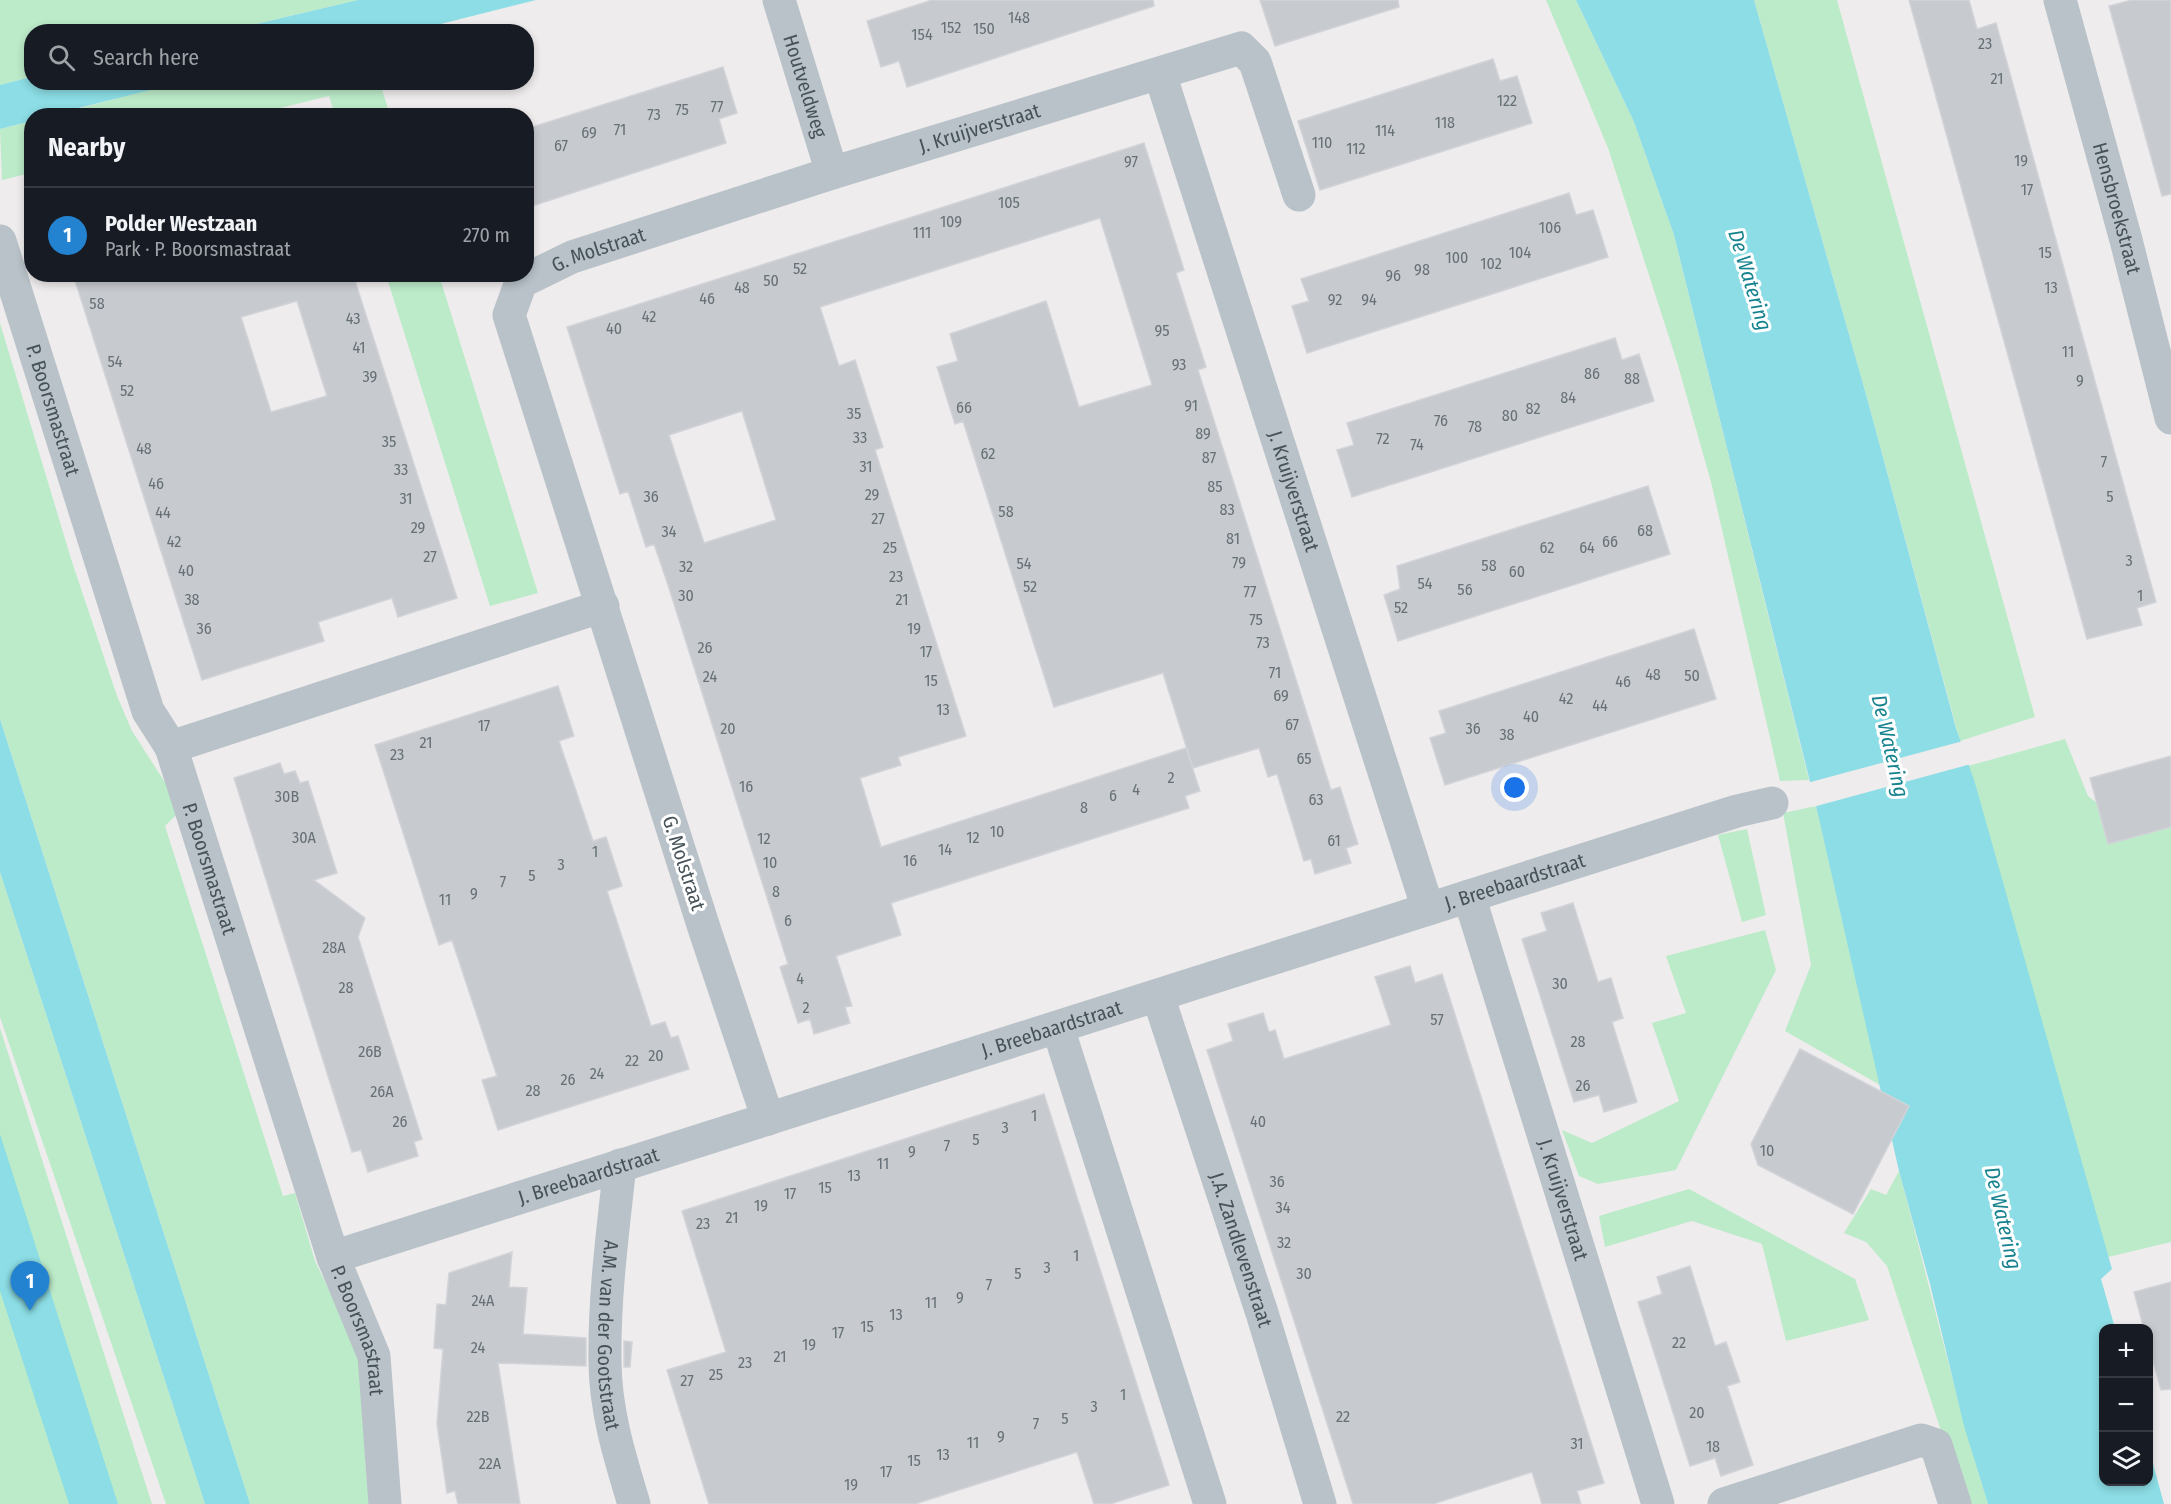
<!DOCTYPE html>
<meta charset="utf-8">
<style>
:root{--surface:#171b24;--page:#20242c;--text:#f1f3f6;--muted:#9ea1a6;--line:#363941;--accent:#2483d1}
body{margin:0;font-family:"Fira Sans Condensed",sans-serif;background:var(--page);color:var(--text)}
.controls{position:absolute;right:18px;bottom:18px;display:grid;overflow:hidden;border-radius:12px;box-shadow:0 3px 9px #0003}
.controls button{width:54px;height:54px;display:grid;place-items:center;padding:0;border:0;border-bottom:2px solid var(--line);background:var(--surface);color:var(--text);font:30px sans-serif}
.you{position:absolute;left:1515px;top:788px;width:21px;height:21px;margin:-15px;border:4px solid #fff;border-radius:50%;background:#1a73e8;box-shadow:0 0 0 9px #1a73e833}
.badge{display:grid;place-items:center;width:39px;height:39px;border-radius:50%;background:var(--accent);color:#fff;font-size:20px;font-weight:700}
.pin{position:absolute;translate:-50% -50px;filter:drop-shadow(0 2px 3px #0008)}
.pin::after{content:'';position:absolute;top:32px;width:21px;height:18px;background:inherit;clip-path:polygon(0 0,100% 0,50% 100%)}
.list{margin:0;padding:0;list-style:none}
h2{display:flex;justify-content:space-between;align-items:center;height:78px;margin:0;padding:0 24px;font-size:26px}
h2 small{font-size:20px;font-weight:400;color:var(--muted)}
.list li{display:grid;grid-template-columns:39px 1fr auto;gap:18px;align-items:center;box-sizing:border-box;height:96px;padding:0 24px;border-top:2px solid var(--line)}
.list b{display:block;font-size:22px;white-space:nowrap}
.list p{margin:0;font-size:20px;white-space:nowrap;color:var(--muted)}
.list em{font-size:20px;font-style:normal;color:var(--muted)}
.icon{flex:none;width:33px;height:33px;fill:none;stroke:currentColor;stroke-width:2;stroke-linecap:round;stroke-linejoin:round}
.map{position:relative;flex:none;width:2171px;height:1504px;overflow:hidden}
.search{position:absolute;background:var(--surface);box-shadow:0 3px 9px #0003;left:24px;top:24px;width:510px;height:66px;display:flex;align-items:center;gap:15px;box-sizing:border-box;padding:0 21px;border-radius:24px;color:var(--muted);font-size:22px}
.panel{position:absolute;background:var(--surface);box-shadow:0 3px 9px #0003;left:24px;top:108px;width:510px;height:174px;border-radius:24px}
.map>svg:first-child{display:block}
</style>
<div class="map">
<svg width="2171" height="1504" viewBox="0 0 2171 1504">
<rect width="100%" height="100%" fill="#efeced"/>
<path fill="#bcebc9" d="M0,0H358L226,31L32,32L31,77L0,85Z
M1546,0H1576L1634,122L1674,235L1809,780L1780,781L1711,482L1677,362L1608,148Z
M1754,0H1837L2035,717L1960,741L1867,398Z
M179,82L380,83L390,115H335L329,96L252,115L50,116Z
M31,121V173L2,180L0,129Z
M386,275H439L538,593L490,606Z
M0,323L72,562L117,696L132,731L166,784L176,815L165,826L283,1196L295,1193L315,1261L358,1351L367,1483L371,1504H250L0,719Z
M2065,739L2088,796L2097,803L2171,817V1242L2108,1257L1968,766Z
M1816,806L1880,1085L1785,1031L1811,965L1783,813Z
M1747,829L1766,915L1742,922L1718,835Z
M0,872L205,1504H166L0,1017Z
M1765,930L1776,970L1676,1170L1598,1184L1579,1176L1562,1130L1592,1143L1679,1101L1652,1023L1686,1013L1666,956Z
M0,1028L152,1504H0Z
M1899,1171C1929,1282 1954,1394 1988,1504H1965L1887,1266L1866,1242L1844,1233L1871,1189L1886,1195Z
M1689,1189L1855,1279L1869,1320L1786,1341L1762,1244L1692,1221L1605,1247L1599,1216Z"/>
<path fill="#8cdde5" d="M358,0H536L413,31H226Z
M1576,0H1754L1867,398L1956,728L1975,783L2112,1269L2101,1279L2115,1328H2104V1482H2148L2149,1449L2164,1504H1988L1964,1426L1930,1284L1899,1171L1816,806L1674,235L1634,122Z
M31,77L32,82L179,83L50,115L32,116L31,121L0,129V85Z
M0,719L250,1504H205L0,872Z
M0,1134L118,1504H69L0,1291Z"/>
<path fill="#efeced" d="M1963,741L1971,764L1813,807L1807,783Z"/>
<path fill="#c7cacf" stroke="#d1d3d8" stroke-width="1.5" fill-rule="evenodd" d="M932,0H1153L1154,6L907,87L899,61L881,67L867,21Z
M1260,0H1398L1399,7L1275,46Z
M1909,0H1969L1977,29L1996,23L2156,602L2137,608L2142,625L2087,639Z
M2132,0H2171V194L2162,196L2109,6Z
M1493,59L1500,81L1517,76L1532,123L1320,190L1298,121Z
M723,67L737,113L719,119L726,143L526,208V129Z
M1144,143L1184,270L1176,273L1206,367L1198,370L1331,790L1340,787L1358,844L1346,848L1351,863L1315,874L1311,859L1304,861L1277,774L1268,777L1259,748L1193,768L1163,673L1054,707L963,421L955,424L937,367L958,361L950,334L1046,301L1079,407L1152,385L1100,218L820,307L839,366L855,360L883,447L875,450L966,736L898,757L901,765L860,778L881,847L1186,748L1200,791L1185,796L1189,808L891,903L901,935L836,956L852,1006L845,1007L850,1023L814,1034L810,1019L798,1023L780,967L788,964L668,585L654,544L646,547L628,491L620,494L567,327ZM742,411L776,520L704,543L669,435Z
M1569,193L1576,215L1593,210L1608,257L1307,353L1292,306L1309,301L1301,279Z
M73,274H357L356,284L457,598L398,617L392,598L318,622L324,641L202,680ZM297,301L327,396L271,412L241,317Z
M1615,338L1622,360L1639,354L1654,401L1352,497L1337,450L1354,445L1347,423Z
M1648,486L1670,554L1398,641L1384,595L1400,589L1397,566Z
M1694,629L1716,699L1445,785L1430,738L1446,733L1439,711Z
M558,686L574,736L559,741L593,841L606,837L622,886L607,891L651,1026L665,1022L671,1038L678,1036L689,1069L498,1130L482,1080L497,1076L452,940L439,945L375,745Z
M2171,756V827L2108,844L2090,778Z
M280,763L284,774L295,771L300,783L308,781L337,873L314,880L365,918L358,937L422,1139L414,1142L418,1156L368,1172L361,1150L352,1152L234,778Z
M1573,903L1598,982L1611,978L1623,1018L1612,1022L1637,1102L1604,1112L1599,1095L1574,1102L1522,939L1547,931L1541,913Z
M1410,966L1415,983L1442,974L1604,1483L1577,1491L1581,1504H1542L1532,1472L1433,1504H1353L1207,1050L1233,1041L1228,1024L1263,1013L1269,1032L1275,1030L1284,1059L1391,1025L1375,977Z
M1800,1049L1909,1106L1853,1214L1758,1165L1751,1144Z
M1044,1094L1169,1485L1110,1504H1094L1077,1452L915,1504H709L667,1370L726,1352L682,1211Z
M512,1252L509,1287L527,1288L523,1334L586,1338V1366L498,1363L520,1504H458L455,1491L447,1493L437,1424L443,1349L434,1348L437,1304L446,1305L449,1273Z
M1690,1266L1715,1346L1726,1342L1740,1382L1727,1386L1753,1465L1721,1476L1715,1458L1690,1466L1638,1302L1662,1294L1657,1277Z
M2171,1282V1389L2161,1390L2148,1343V1329H2144L2134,1292Z
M624,1341L632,1342L630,1367H624Z"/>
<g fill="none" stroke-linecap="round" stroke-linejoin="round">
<g stroke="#b8c2c8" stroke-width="33">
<path id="s1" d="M779,0L832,173"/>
<path id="s2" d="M2060,0L2126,240L2171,418"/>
<path id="s3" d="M1160,74L1428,909"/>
<path id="s4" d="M0,241L148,711L171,747L333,1257L374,1356L385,1504"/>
<path d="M171,747L603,606"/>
<path id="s5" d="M1469,896L1658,1504"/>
<path id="s6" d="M1158,996L1262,1313L1320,1504"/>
<path d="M1058,1028L1210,1504"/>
<path id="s7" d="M768,1119L705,931L509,315L521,282L572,257L832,173L1241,48L1255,62L1299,195"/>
<path id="s8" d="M620,1165C613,1230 604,1296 605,1361C605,1410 620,1458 634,1504"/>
<path id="s9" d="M333,1257L1737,811L1772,803"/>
<path d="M1724,1504L1921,1440L1936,1445L1955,1504"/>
</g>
</g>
<g text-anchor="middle" stroke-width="6" stroke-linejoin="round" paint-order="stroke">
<g font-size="16" fill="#667076">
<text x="1019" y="23">148</text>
<text x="951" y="33">152</text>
<text x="984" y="34">150</text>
<text x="922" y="40">154</text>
<text x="1985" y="49">23</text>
<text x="1997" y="84">21</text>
<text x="1507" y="106">122</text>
<text x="717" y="112">77</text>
<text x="682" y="115">75</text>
<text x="654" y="120">73</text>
<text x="1445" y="128">118</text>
<text x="620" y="135">71</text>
<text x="1385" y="136">114</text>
<text x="589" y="138">69</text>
<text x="1322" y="148">110</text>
<text x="561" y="151">67</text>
<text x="1356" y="154">112</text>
<text x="2021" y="166">19</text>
<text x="1131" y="167">97</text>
<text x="2027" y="195">17</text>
<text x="1009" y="208">105</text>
<text x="951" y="227">109</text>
<text x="1550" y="233">106</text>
<text x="922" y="238">111</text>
<text x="1520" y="258">104</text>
<text x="2045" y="258">15</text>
<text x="1457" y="263">100</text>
<text x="1491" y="269">102</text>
<text x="800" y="274">52</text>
<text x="1422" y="275">98</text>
<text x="1393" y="281">96</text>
<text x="771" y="286">50</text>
<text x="742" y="293">48</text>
<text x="2051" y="293">13</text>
<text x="707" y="304">46</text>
<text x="1335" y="305">92</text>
<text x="1369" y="305">94</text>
<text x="97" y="309">58</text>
<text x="649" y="322">42</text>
<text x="353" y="324">43</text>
<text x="614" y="334">40</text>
<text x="1162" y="336">95</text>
<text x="359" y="353">41</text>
<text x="2068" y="357">11</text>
<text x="115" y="367">54</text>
<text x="1179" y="370">93</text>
<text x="1592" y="379">86</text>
<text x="370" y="382">39</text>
<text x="1632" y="384">88</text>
<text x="2080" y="386">9</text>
<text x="127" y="396">52</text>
<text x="1568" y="403">84</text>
<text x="1191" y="411">91</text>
<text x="964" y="413">66</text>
<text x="1533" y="414">82</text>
<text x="854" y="419">35</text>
<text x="1510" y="421">80</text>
<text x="1441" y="426">76</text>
<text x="1475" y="432">78</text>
<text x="1203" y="439">89</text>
<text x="860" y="443">33</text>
<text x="1383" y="444">72</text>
<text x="389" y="447">35</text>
<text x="1417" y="450">74</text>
<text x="144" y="454">48</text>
<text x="988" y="459">62</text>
<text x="1209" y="463">87</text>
<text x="2104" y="467">7</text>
<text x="866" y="472">31</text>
<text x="401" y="475">33</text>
<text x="156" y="489">46</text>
<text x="1215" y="492">85</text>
<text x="872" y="500">29</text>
<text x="651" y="502">36</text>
<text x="2110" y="502">5</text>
<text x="406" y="504">31</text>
<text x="1227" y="515">83</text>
<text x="1006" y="517">58</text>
<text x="163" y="518">44</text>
<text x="878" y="524">27</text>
<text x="418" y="533">29</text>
<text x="1645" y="536">68</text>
<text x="669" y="537">34</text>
<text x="1233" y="544">81</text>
<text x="174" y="547">42</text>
<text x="1610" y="547">66</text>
<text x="890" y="553">25</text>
<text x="1547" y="553">62</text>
<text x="1587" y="553">64</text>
<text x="430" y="562">27</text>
<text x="2129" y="566">3</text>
<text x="1239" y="568">79</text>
<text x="1024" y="569">54</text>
<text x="1489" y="571">58</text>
<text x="686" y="572">32</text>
<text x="186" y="576">40</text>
<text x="1517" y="577">60</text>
<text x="896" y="582">23</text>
<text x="1425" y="589">54</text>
<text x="1030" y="592">52</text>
<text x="1465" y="595">56</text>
<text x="1250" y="597">77</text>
<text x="686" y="601">30</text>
<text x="2140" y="601">1</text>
<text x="192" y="605">38</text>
<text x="902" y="605">21</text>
<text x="1401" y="613">52</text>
<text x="1256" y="625">75</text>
<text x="204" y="634">36</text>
<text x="914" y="634">19</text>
<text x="1263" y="648">73</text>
<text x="705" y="653">26</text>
<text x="926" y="657">17</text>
<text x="1275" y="678">71</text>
<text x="1653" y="680">48</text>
<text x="1692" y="681">50</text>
<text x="710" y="682">24</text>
<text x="931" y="686">15</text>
<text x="1623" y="687">46</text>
<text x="1281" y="701">69</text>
<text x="1566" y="704">42</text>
<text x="1600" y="711">44</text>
<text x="943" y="715">13</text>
<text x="1531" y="722">40</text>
<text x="1292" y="730">67</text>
<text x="484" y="731">17</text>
<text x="728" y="734">20</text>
<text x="1473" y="734">36</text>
<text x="1507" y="740">38</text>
<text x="426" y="748">21</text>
<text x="397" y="760">23</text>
<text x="1304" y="764">65</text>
<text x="1171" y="783">2</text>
<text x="746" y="792">16</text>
<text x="1136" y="795">4</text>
<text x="1113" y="801">6</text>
<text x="287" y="802">30B</text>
<text x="1316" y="805">63</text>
<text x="1084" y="813">8</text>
<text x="997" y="837">10</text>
<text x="304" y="843">30A</text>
<text x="973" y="843">12</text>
<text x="764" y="844">12</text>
<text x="1334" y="846">61</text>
<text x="945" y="855">14</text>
<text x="595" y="857">1</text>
<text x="910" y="866">16</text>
<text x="770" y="868">10</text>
<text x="561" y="870">3</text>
<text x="532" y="881">5</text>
<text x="503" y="887">7</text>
<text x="776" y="897">8</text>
<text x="474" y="899">9</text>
<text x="445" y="905">11</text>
<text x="788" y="926">6</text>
<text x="334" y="953">28A</text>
<text x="800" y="984">4</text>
<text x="1560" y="989">30</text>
<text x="346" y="993">28</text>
<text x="806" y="1013">2</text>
<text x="1437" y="1025">57</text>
<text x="1578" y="1047">28</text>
<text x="370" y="1057">26B</text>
<text x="656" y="1061">20</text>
<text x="632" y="1066">22</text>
<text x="597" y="1079">24</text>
<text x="568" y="1085">26</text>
<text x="1583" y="1091">26</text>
<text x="533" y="1096">28</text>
<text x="382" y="1097">26A</text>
<text x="1034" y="1121">1</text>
<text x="400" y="1127">26</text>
<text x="1258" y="1127">40</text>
<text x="1005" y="1133">3</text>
<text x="976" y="1145">5</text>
<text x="947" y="1151">7</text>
<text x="1767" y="1156">10</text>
<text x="912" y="1157">9</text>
<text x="883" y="1169">11</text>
<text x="854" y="1181">13</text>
<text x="1277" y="1187">36</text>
<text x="825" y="1193">15</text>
<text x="790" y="1199">17</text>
<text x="761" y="1211">19</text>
<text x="1283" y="1213">34</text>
<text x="732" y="1223">21</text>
<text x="703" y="1229">23</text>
<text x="1284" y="1248">32</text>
<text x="1076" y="1261">1</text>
<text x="1047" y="1273">3</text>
<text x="1018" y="1279">5</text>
<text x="1304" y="1279">30</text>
<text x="989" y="1290">7</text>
<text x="960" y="1303">9</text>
<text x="483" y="1306">24A</text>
<text x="931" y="1308">11</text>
<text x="896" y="1320">13</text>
<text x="867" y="1332">15</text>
<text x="838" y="1338">17</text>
<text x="1679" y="1348">22</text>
<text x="809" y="1350">19</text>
<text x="478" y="1353">24</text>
<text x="780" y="1362">21</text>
<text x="745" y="1368">23</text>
<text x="716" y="1380">25</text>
<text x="687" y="1386">27</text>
<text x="1123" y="1400">1</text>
<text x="1094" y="1412">3</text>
<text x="1697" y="1418">20</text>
<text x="478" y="1422">22B</text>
<text x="1343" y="1422">22</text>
<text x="1065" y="1424">5</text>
<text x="1036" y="1429">7</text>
<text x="1001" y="1442">9</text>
<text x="973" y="1448">11</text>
<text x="1577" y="1449">31</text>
<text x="1713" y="1452">18</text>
<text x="943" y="1460">13</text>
<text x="914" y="1466">15</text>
<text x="490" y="1469">22A</text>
<text x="886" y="1477">17</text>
<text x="851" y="1490">19</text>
</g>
<g font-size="20" fill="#465258" stroke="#fff">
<text dy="7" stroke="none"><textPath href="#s1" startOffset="90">Houtveldweg</textPath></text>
<text dy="7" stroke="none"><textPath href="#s7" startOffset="1364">J. Kruijverstraat</textPath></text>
<text dy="7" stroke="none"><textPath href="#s2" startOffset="216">Hensbroekstraat</textPath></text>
<text dy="7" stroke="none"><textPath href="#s7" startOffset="964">G. Molstraat</textPath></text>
<text dy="7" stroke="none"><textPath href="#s4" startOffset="177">P. Boorsmastraat</textPath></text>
<text dy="7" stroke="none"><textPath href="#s3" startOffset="438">J. Kruijverstraat</textPath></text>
<text transform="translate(684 863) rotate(72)" y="7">G. Molstraat</text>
<text dy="7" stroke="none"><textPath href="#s4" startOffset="663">P. Boorsmastraat</textPath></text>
<text dy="7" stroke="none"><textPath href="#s9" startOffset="1240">J. Breebaardstraat</textPath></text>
<text dy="7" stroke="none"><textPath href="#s9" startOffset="754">J. Breebaardstraat</textPath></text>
<text dy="7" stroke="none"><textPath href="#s9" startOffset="268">J. Breebaardstraat</textPath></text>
<text dy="7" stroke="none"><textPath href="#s5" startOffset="318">J. Kruijverstraat</textPath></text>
<text dy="7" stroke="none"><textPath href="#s6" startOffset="267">J.A. Zandlevenstraat</textPath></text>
<text dy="7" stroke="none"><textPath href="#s4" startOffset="1149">P. Boorsmastraat</textPath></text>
<text dy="7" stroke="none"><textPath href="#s8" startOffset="171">A.M. van der Gootstraat</textPath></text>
</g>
<g font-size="21" font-style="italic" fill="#15828e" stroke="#fff">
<text transform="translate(1750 280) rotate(73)" y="7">De Watering</text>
<text transform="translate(1890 746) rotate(77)" y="7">De Watering</text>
<text transform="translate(2003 1218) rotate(77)" y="7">De Watering</text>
</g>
</g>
</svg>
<div class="controls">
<button>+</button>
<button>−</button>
<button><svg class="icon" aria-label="layers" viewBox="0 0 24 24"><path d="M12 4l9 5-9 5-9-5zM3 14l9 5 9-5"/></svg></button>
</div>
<div class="you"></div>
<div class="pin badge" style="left:30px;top:1311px">1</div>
<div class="search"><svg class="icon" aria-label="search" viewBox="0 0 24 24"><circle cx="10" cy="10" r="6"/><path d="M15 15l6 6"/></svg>Search here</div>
<section class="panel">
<h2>Nearby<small></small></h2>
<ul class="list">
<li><span class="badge">1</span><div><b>Polder Westzaan</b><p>Park · P. Boorsmastraat</p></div><em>270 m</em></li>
</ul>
</section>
</div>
